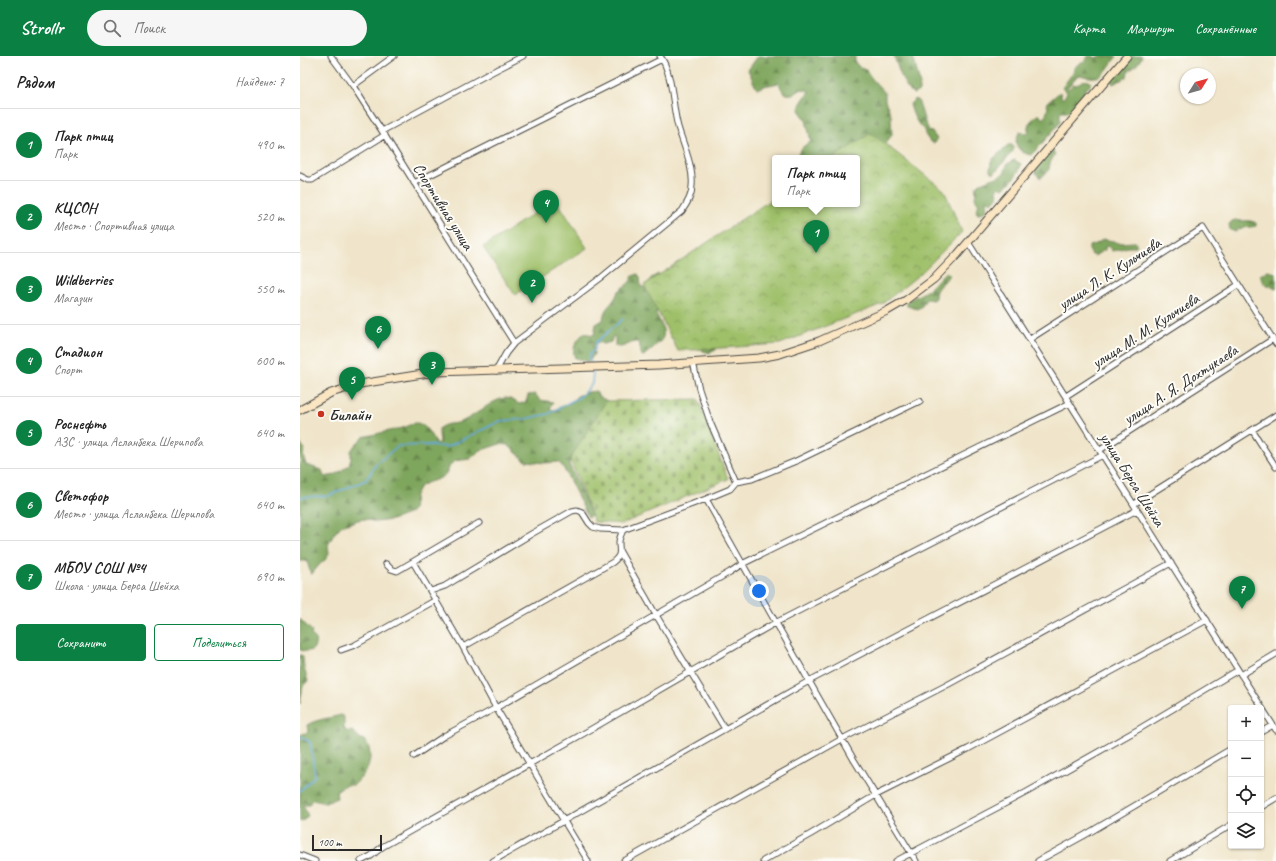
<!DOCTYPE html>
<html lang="ru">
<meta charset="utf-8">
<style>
:root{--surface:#fff;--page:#f6f6f6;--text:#222;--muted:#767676;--line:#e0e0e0;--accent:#0b8043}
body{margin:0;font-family:Caveat,sans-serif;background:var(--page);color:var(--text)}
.controls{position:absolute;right:12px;bottom:12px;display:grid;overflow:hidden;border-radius:4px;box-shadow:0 1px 3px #0004}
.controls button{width:36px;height:36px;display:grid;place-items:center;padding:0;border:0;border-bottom:1px solid var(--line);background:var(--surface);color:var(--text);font:20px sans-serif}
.compass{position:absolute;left:880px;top:12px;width:36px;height:36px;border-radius:50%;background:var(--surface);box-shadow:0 1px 3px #0004;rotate:53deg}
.scale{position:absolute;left:12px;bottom:10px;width:70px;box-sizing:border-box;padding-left:4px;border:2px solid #2b2b2b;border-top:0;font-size:11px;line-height:14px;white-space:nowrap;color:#2b2b2b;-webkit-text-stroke:3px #fdfcf7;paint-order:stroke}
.you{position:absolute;left:459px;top:535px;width:14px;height:14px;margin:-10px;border:3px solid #fff;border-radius:50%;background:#1a73e8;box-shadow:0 0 0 6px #1a73e833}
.badge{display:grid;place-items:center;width:26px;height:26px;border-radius:50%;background:var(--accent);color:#fff;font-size:13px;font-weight:700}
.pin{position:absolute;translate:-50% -33px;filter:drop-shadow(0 1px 2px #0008)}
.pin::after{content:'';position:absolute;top:21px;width:14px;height:12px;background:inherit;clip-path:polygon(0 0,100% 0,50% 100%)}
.popup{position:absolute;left:472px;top:99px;width:88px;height:52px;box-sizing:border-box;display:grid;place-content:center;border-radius:4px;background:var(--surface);filter:drop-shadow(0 1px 3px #0005);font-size:13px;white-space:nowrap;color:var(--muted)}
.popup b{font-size:15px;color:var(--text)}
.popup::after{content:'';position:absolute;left:50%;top:100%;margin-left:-8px;border:8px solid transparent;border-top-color:var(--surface)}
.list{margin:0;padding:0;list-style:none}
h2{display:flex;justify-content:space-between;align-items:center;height:52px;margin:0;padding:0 16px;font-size:17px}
h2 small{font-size:13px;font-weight:400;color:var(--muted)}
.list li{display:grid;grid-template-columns:26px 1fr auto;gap:12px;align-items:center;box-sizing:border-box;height:72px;padding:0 16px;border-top:1px solid var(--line)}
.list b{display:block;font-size:15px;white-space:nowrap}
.list p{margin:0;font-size:13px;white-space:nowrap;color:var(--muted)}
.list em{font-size:13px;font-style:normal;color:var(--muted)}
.actions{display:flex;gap:8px;padding:12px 16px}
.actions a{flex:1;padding:9px 0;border:1px solid var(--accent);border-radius:4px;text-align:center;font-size:14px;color:var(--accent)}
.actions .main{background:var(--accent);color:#fff}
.icon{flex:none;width:22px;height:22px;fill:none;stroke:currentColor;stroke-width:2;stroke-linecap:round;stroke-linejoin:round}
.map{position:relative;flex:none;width:976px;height:805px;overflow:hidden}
header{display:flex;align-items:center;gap:24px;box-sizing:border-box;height:56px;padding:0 20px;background:var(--accent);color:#fff}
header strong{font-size:19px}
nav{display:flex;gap:22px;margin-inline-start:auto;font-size:14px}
.search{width:280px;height:36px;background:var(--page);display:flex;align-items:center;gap:10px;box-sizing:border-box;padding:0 14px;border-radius:22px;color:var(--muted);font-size:15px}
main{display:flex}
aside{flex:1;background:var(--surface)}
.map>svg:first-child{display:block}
</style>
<header>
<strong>Strollr</strong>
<div class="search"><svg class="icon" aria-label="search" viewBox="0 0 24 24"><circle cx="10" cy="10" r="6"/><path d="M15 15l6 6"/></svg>Поиск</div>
<nav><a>Карта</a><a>Маршрут</a><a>Сохранённые</a></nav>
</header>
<main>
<aside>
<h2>Рядом<small>Найдено: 7</small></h2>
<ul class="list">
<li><span class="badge">1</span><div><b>Парк птиц</b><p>Парк</p></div><em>490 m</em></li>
<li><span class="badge">2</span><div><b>КЦСОН</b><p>Место · Спортивная улица</p></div><em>520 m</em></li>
<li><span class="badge">3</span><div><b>Wildberries</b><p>Магазин</p></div><em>550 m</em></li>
<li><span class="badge">4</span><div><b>Стадион</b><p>Спорт</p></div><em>600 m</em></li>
<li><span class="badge">5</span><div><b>Роснефть</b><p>АЗС · улица Асланбека Шерипова</p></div><em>640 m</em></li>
<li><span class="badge">6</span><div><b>Светофор</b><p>Место · улица Асланбека Шерипова</p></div><em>640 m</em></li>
<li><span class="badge">7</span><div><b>МБОУ СОШ №4</b><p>Школа · улица Берса Шейха</p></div><em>690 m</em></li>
</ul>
<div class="actions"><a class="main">Сохранить</a><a>Поделиться</a></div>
</aside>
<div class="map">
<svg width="976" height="805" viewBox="0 0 976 805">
<defs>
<pattern id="forest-firs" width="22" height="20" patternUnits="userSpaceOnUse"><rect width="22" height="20" fill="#7fa65d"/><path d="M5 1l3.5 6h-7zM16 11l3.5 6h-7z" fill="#68874d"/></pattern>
<pattern id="cemetery-stones" width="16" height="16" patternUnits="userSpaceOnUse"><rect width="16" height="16" fill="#9fc069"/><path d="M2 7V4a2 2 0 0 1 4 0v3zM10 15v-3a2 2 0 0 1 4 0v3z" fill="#829c57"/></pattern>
<pattern id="park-crowns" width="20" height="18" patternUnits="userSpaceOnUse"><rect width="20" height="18" fill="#9fc069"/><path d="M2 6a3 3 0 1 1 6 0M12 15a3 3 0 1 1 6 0" fill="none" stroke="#829c57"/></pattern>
</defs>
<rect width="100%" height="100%" fill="#fdfcf7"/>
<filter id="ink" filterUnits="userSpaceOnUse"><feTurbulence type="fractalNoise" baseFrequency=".025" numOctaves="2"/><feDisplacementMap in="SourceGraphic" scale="8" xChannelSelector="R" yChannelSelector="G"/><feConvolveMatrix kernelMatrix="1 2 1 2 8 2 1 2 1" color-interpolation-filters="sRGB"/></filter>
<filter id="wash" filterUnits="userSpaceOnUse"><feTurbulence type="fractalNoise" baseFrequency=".012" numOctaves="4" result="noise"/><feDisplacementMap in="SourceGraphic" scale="16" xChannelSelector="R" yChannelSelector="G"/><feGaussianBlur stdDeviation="0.9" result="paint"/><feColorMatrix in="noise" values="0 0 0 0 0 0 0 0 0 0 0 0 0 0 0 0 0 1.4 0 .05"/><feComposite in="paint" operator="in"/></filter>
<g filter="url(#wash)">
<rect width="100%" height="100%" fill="#f0e5ca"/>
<path fill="url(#forest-firs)" stroke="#556844" d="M458,0H555V6L559,11L566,14L573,24L585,37V44L591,59L592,79L579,95L593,120L417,288L416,294L409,297L403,295L348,228L351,222L358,218L364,222L557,148V102H497C498,95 504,88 511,86L506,64L499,54C500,45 505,43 509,35L502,33C491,40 484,42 479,27L464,30L457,33C453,27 452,21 448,14Z
M594,0H613L620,28L619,35L613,38C603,30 598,12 594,0Z
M788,0H794V3L799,0H817C804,16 804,26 780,19L776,21L767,32L769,33L773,28L777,29C781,26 783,23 789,25L791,28L786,33L781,42L776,46V49L768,56H760V67L736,94L731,99C719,97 711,87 720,76L726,78L729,76C725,69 732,64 737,59H740L741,62H744L748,53L747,49L748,46L760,36L761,39V42H764L767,36L762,32L774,15V12L777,9L785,6Z
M832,0H842C840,6 835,12 828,15L827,21L813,28L811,25L813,22L827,8Z
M615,43L618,44L626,69L628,71V75L632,76L637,83L636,86L633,87C628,84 625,80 624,74C616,67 612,57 610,48Z
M708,89H712L714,91L713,95L695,116L692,117L690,114L691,105Z
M753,95L755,98L750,107L749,114L742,121H739L735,115C736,110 749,96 753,95Z
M714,104L721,108C721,114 709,130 703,132L700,131L697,132C698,140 699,140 692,147L686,144L687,154L681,158H678L676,155L679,148L675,142C676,138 675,133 676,130C678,126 699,122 704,117C706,114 706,111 707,108Z
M935,164C943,166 949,163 956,167V170L938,173L936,176L930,174L929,168L932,165Z
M803,183L813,185L819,187L834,186L837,188L835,191H828L812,195L808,190L805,191V194C802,196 798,197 795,200L792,199L789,194V190L798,187Z
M968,215L976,217V233L972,231L963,227L960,219Z
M646,216L649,218C646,228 634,229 635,242L633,244L626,243L622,250L617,253L607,250L606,246L607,245C615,241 624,237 630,232C636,227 640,220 646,216Z
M338,218L340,221L341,231L349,232C353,240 359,249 356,258C371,285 362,282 344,300L341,299C339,295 341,290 338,286C330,285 323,294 315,290V281L313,280L311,286L303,288L298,286L293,289L294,298L289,306L275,302C271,292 277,284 284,277L294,279L296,268L303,264C304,251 310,251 315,242C318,237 315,240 318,236C324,229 329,230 333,220Z
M296,335L298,340L315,349L274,397L269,408L291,459L288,461L263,411L258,406L245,407L226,405L221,401L208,389L200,388L179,395L170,403L155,405L150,409C146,425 133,423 120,430L115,439L113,454L108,458L92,464L76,466L65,463L58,464L41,470L34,478L28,489L29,498L25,504L20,508L11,519L7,505H0V387L5,393L3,399L6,409L22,414L24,421L35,419L49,409L51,402V395L55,389L63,381L106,371C123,359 128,377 137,388L140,385L139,378V372C149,366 152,369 160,366C174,362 190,344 205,342C210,342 215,345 219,348L226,346L228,339L235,338L240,344L253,346L250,353L254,354L271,346L277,340L288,336Z
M0,563L12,575L11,579L15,582C17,594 11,597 0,594Z
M0,599L3,600L4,612L8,625L3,630L0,648Z
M41,659L44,661V672L48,676L52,675L61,683L64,684L68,689C74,706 66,718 54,729H45L36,735L37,742L24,747L12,743L9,749H3L8,760L3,765L0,766V679L8,676L7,669C17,663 30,662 41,659Z"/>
<path fill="url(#cemetery-stones)" stroke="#65764a" d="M398,343L428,423L322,468L294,466L270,403L306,345Z"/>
<path fill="url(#park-crowns)" stroke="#65764a" d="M571,77L644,134L662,176L620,218L582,248L480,288L378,295L344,229L475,141V148H557V102H533Z"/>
<path fill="#9fc069" stroke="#65764a" d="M256,143L287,192L215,239L183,191Z"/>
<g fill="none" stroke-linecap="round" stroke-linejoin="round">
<path stroke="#63a8d9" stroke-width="1.5" d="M291,307L289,303L290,298L295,293L296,286L323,263
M0,441L28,440L66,424L76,408L98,390L130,389L147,391L200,365L225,363L248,358L281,340L292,328L293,316
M0,680L10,686L15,720L0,735"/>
</g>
</g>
<g filter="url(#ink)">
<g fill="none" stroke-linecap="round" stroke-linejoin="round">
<g stroke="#494743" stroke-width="7">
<path id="street" d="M31,0L53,30L82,75L214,287L206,297L196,315
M53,30L94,0
M82,75L190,17L223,0
M0,120L8,124H12L85,79
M114,127L362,3
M668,186L976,674
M730,283L903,172L976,288
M214,287L302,221L382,155C387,147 392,140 392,130C394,112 383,88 378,71C372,50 373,17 360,0
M393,306L399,333L410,366L436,426
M766,340L938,229
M952,374L976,411
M800,394L973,283
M406,443L459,537L554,704L616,805
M834,448L976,359
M320,496L356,559L425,673
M113,506L163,591L196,652L288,805
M86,508L91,513L97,515L179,467
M131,535L145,530L233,477L272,455L277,454L282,456L289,467L293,471L300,473L323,474L406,443L430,433L436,426L452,423L496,405L620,345
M163,591L313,506C322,498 319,497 319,486C319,482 322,477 323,474
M41,594L55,589L136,544
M941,619L976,598
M961,676L973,669
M114,700L144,680L196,652L430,516L442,508L770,347
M961,751L976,742
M0,799L15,805
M61,805L71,800L82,791L288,675L475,567L803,399
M193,805L509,625L837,454
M324,805L542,683L647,629L871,507
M463,805L511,778L576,739L668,693L907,564
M596,805L727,736L839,673L938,614
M738,805L785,779L931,693
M870,805L931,769"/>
</g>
<g stroke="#494743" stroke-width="9">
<path id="secondary" d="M0,354L31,337L60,328L135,316L359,309L459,302L480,298L519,285L587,255L606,244L634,223L658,198L827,0"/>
</g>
<use href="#street" stroke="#fff" stroke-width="5"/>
<use href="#secondary" stroke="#fbe6c3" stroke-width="7"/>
</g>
</g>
<circle fill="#c8321e" stroke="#fdfcf7" stroke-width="1.5" cx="21" cy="358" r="4"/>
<g text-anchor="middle" stroke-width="4" stroke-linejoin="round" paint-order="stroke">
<g font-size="16" fill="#2b2b2b" stroke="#fdfcf7">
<text transform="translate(144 150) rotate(58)" y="6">Спортивная улица</text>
<text transform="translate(809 217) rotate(-33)" y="6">улица Л. К. Кульчиева</text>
<text transform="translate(845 274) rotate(-33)" y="6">улица М. М. Кульчиева</text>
<text transform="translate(880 328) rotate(-33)" y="6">улица А. Я. Дохтукаева</text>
<text transform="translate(833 423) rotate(58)" y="6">улица Берса Шейха</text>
</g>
<g font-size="16" font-weight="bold" fill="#2b2b2b" stroke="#fdfcf7" text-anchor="start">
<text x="29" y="364">Билайн</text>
</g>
</g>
</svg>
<div class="controls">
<button>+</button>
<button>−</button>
<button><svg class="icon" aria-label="locate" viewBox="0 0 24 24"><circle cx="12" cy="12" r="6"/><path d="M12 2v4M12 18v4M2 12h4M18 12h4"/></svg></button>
<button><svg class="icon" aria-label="layers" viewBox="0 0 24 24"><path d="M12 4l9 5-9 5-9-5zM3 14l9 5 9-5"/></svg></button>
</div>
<svg class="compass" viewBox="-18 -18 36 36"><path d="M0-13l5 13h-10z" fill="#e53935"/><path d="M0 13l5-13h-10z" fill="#767676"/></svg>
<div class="scale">100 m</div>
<div class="you"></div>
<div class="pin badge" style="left:516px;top:197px">1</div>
<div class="popup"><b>Парк птиц</b>Парк</div>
<div class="pin badge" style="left:232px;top:247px">2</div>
<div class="pin badge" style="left:132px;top:329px">3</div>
<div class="pin badge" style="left:246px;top:167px">4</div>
<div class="pin badge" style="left:52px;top:344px">5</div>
<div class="pin badge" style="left:78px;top:293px">6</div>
<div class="pin badge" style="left:942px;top:553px">7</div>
</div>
</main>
